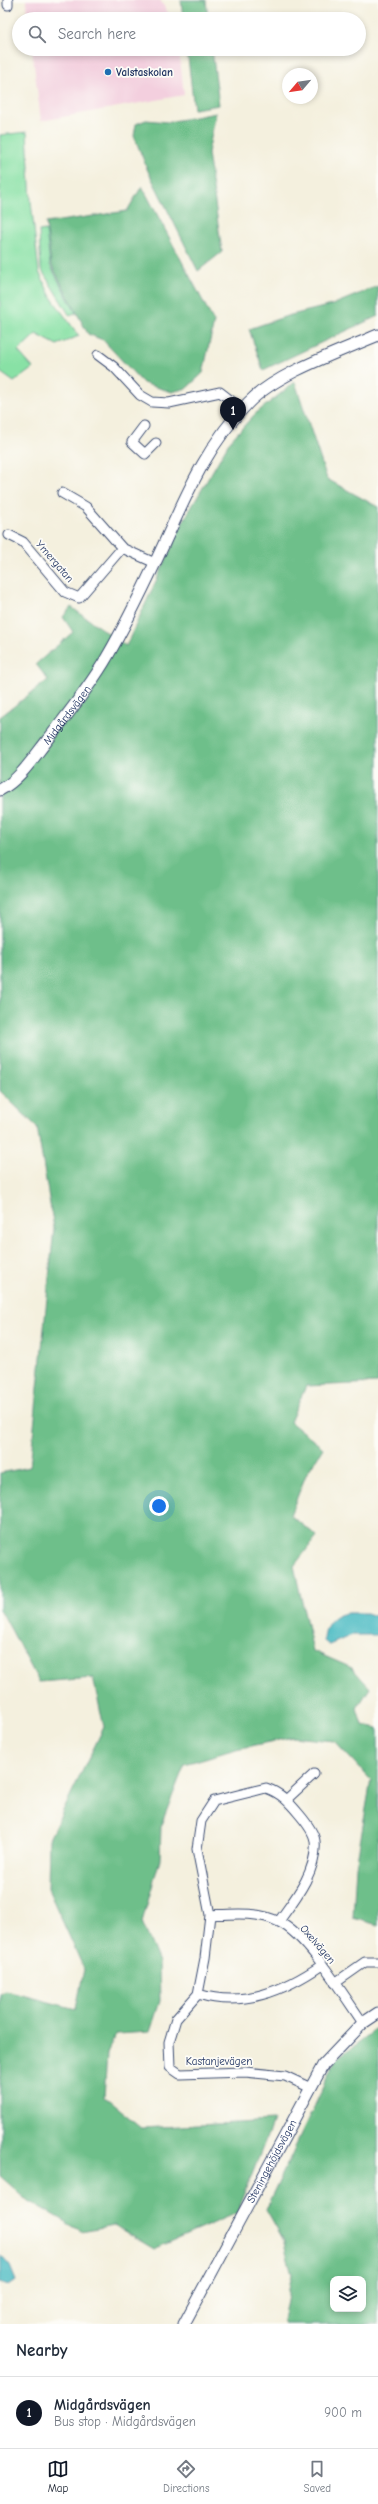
<!DOCTYPE html>
<meta charset="utf-8">
<style>
:root{--surface:#fff;--page:#f6f6f7;--text:#1f2937;--muted:#747a83;--line:#e0e1e3;--accent:#111827}
body{margin:0;font-family:"Comic Neue",sans-serif;background:var(--page);color:var(--text)}
.controls{position:absolute;right:12px;bottom:12px;display:grid;overflow:hidden;border-radius:8px;box-shadow:0 2px 6px #0003}
.controls button{width:36px;height:36px;display:grid;place-items:center;padding:0;border:0;border-bottom:1px solid var(--line);background:var(--surface);color:var(--text);font:20px sans-serif}
.compass{position:absolute;left:282px;top:68px;width:36px;height:36px;border-radius:50%;background:var(--surface);box-shadow:0 2px 6px #0003;rotate:241deg}
.you{position:absolute;left:159px;top:1506px;width:14px;height:14px;margin:-10px;border:3px solid #fff;border-radius:50%;background:#1a73e8;box-shadow:0 0 0 6px #1a73e833}
.badge{display:grid;place-items:center;width:26px;height:26px;border-radius:50%;background:var(--accent);color:#fff;font-size:13px;font-weight:700}
.pin{position:absolute;translate:-50% -33px;filter:drop-shadow(0 1px 2px #0008)}
.pin::after{content:'';position:absolute;top:21px;width:14px;height:12px;background:inherit;clip-path:polygon(0 0,100% 0,50% 100%)}
.list{margin:0;padding:0;list-style:none}
h2{display:flex;justify-content:space-between;align-items:center;height:52px;margin:0;padding:0 16px;font-size:17px}
h2 small{font-size:13px;font-weight:400;color:var(--muted)}
.list li{display:grid;grid-template-columns:26px 1fr auto;gap:12px;align-items:center;box-sizing:border-box;height:72px;padding:0 16px;border-top:1px solid var(--line)}
.list b{display:block;font-size:15px;white-space:nowrap}
.list p{margin:0;font-size:13px;white-space:nowrap;color:var(--muted)}
.list em{font-size:13px;font-style:normal;color:var(--muted)}
.icon{flex:none;width:22px;height:22px;fill:none;stroke:currentColor;stroke-width:2;stroke-linecap:round;stroke-linejoin:round}
.map{position:relative;flex:none;width:378px;height:2324px;overflow:hidden}
.search{position:absolute;background:var(--surface);box-shadow:0 2px 6px #0003;left:12px;right:12px;top:12px;height:44px;display:flex;align-items:center;gap:10px;box-sizing:border-box;padding:0 14px;border-radius:22px;color:var(--muted);font-size:15px}
.sheet{height:124px;background:var(--surface)}
nav{display:flex;justify-content:space-around;align-items:center;box-sizing:border-box;height:56px;border-top:1px solid var(--line);background:var(--surface);font-size:11px;color:var(--muted)}
nav a{display:grid;justify-items:center;gap:2px}
nav .on{color:var(--accent)}
.map>svg:first-child{display:block}
</style>
<div class="map">
<svg width="378" height="2324" viewBox="0 0 378 2324">
<rect width="100%" height="100%" fill="#fdfcf7"/>
<filter id="ink" filterUnits="userSpaceOnUse"><feTurbulence type="fractalNoise" baseFrequency=".025" numOctaves="2"/><feDisplacementMap in="SourceGraphic" scale="8" xChannelSelector="R" yChannelSelector="G"/><feConvolveMatrix kernelMatrix="1 2 1 2 8 2 1 2 1" color-interpolation-filters="sRGB"/></filter>
<filter id="wash" filterUnits="userSpaceOnUse"><feTurbulence type="fractalNoise" baseFrequency=".012" numOctaves="4" result="noise"/><feDisplacementMap in="SourceGraphic" scale="16" xChannelSelector="R" yChannelSelector="G"/><feGaussianBlur stdDeviation="0.9" result="paint"/><feColorMatrix in="noise" values="0 0 0 0 0 0 0 0 0 0 0 0 0 0 0 0 0 1.4 0 .05"/><feComposite in="paint" operator="in"/></filter>
<g filter="url(#wash)">
<rect width="100%" height="100%" fill="#f4f0de"/>
<path fill="#f3cfde" d="M26,0H160L172,19H28Z
M32,49H179L184,95L41,121Z"/>
<path fill="#88e1a5" stroke="#528882" d="M27,132L31,202L39,272L51,297L79,336L57,345L36,334L18,351L33,368L14,382L0,372V135Z
M46,230L50,265L76,313L70,316L41,269L39,231Z"/>
<path fill="#6ebf8a" stroke="#447774" fill-rule="evenodd" d="M181,0H206L208,19H183Z
M187,49H212L219,105L194,109Z
M216,113L208,153L222,252L198,271L148,171L134,136L136,124L146,120L168,122Z
M142,186L214,322L203,373L187,388L172,392L143,383L103,340L88,334L51,264L46,223L127,211Z
M378,286V316L263,370L249,329L287,316L332,305Z
M295,382L327,479L378,507V1383L306,1386L290,1422L323,1448L306,1475L290,1515L317,1536L294,1566L313,1651L352,1668L370,1688L357,1708L362,1725L378,1728V1925L353,1918L356,1866L371,1780L334,1741L293,1737L236,1749L185,1764L161,1825L160,1859L142,1922L159,1962L160,2001L150,2032L116,2034L107,2054L104,2097L142,2128L273,2121L237,2213L154,2249L114,2225L81,2231L24,2198L0,2177V1994L6,1991L76,2009L84,1969L48,1889L49,1839L104,1727L93,1678L39,1682L0,1609V1473L30,1467L54,1228L37,1127L0,1091V717L48,680L36,664L73,632L63,617L71,607L126,646L184,520L230,441L255,414Z
M378,2028V2324H285L283,2320L292,2274L283,2239L266,2209L337,2058ZM333,2279H363V2309H333Z"/>
<path fill="#4cbbc3" stroke="#347590" d="M348,1613H367L378,1617V1635H352L329,1645L324,1641C324,1625 332,1615 348,1613Z
M0,2255L10,2266L16,2281L9,2286L0,2283Z"/>
</g>
<g filter="url(#ink)">
<g fill="none" stroke-linecap="round" stroke-linejoin="round">
<g stroke="#3c4c71" stroke-width="11">
<path id="minor" d="M8,5V0
M98,355L114,367L140,395L152,402L169,403L220,392L242,409
M144,426L132,442L145,454L156,443
M62,493L86,507L122,548
M9,535L23,542L65,592L79,598L122,548L155,563
M287,1799L314,1774
M210,1915C232,1914 259,1911 279,1922C308,1936 344,1996 363,2023
M279,1921C295,1899 318,1870 315,1841C314,1832 305,1821 299,1814C289,1802 281,1793 266,1788L214,1801L201,1821L197,1849L210,1915L205,1958L198,1994L176,2019L169,2042L170,2067L180,2074L245,2072L285,2076L311,2088
M335,1983L365,1962H378
M198,1994C243,2008 284,1991 322,1965"/>
</g>
<g stroke="#3c4c71" stroke-width="13">
<g id="tertiary">
<path id="s1" d="M0,790C21,779 35,755 50,737C70,711 91,685 107,657C125,626 141,593 156,561C182,506 204,447 248,403C277,373 339,352 378,335"/>
<path id="s2" d="M184,2324L323,2065L363,2023L378,2013"/>
</g>
</g>
<use href="#minor" stroke="#fff" stroke-width="9"/>
<use href="#tertiary" stroke="#fff" stroke-width="11"/>
</g>
</g>
<circle fill="#1f6fb2" stroke="#fdfcf7" stroke-width="1.5" cx="108" cy="72" r="4"/>
<g text-anchor="middle" stroke-width="3.5" stroke-linejoin="round" paint-order="stroke">
<g font-size="11" font-weight="bold" fill="#1b2f5e" stroke="#fdfcf7" text-anchor="start">
<text x="116" y="76">Valstaskolan</text>
</g>
<g font-size="11" fill="#1b2f5e" stroke="#fdfcf7">
<text transform="translate(55 561) rotate(49)" y="4">Ymergatan</text>
<text dy="4" stroke="none"><textPath href="#s1" startOffset="101">Midgårdsvägen</textPath></text>
<text transform="translate(318 1944) rotate(49)" y="4">Oxelvägen</text>
<text x="219" y="2065">Kastanjevägen</text>
<text dy="4" stroke="none"><textPath href="#s2" startOffset="185">Steningehöjdsvägen</textPath></text>
</g>
</g>
</svg>
<div class="controls">
<button><svg class="icon" aria-label="layers" viewBox="0 0 24 24"><path d="M12 4l9 5-9 5-9-5zM3 14l9 5 9-5"/></svg></button>
</div>
<svg class="compass" viewBox="-18 -18 36 36"><path d="M0-13l5 13h-10z" fill="#e53935"/><path d="M0 13l5-13h-10z" fill="#747a83"/></svg>
<div class="you"></div>
<div class="pin badge" style="left:233px;top:430px">1</div>
<div class="search"><svg class="icon" aria-label="search" viewBox="0 0 24 24"><circle cx="10" cy="10" r="6"/><path d="M15 15l6 6"/></svg>Search here</div>
</div>
<section class="sheet">
<h2>Nearby<small></small></h2>
<ul class="list">
<li><span class="badge">1</span><div><b>Midgårdsvägen</b><p>Bus stop · Midgårdsvägen</p></div><em>900 m</em></li>
</ul>
</section>
<nav>
<a class="on"><svg class="icon" aria-label="map" viewBox="0 0 24 24"><path d="M3 6l6-2 6 2 6-2v14l-6 2-6-2-6 2zM9 4v14M15 6v14"/></svg>Map</a>
<a><svg class="icon" aria-label="directions" viewBox="0 0 24 24"><path d="M12 3l9 9-9 9-9-9zM9 14v-3h6M13 9l2 2-2 2"/></svg>Directions</a>
<a><svg class="icon" aria-label="saved" viewBox="0 0 24 24"><path d="M7 4h10v16l-5-4-5 4z"/></svg>Saved</a>
</nav>
